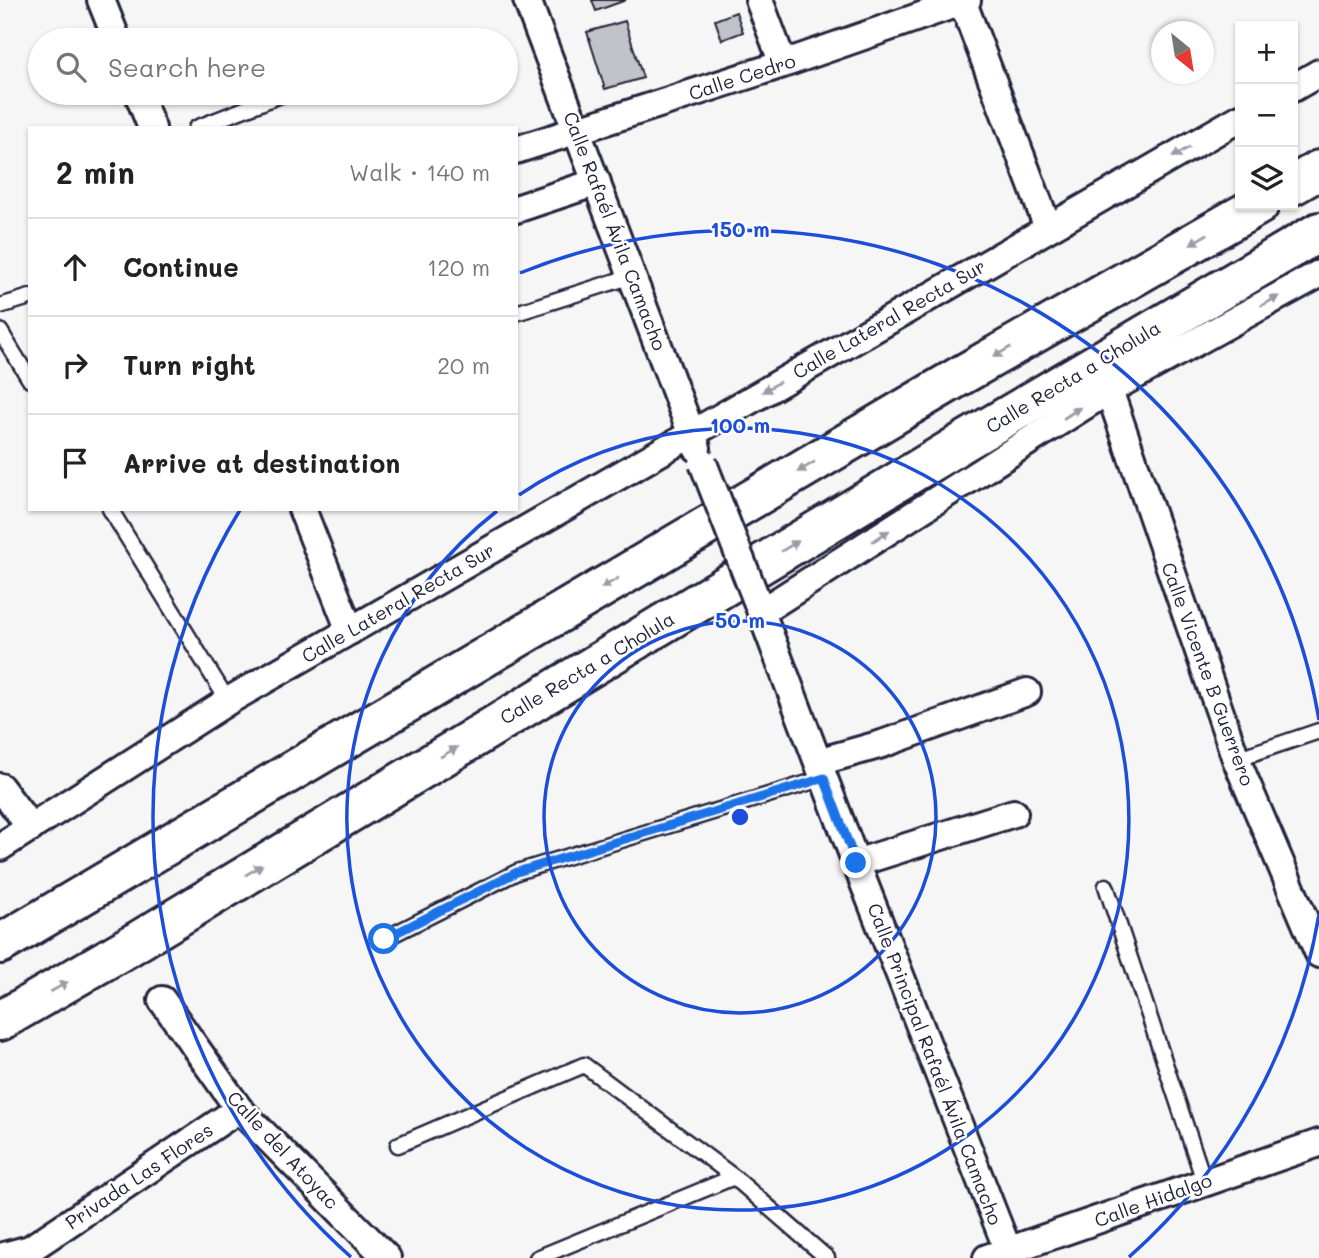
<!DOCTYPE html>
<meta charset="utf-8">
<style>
:root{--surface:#fff;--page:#f6f6f6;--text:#222;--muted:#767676;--line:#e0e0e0}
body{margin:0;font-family:Mali,sans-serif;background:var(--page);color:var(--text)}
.controls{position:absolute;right:21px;top:21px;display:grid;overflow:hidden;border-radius:0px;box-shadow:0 2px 5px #0004}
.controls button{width:63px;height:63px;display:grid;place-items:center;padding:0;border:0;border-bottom:2px solid var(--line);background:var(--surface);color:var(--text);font:35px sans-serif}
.compass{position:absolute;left:1151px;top:21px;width:63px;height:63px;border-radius:50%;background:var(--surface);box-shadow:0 2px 5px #0004;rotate:150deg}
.stop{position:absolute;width:21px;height:21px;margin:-16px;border:5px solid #1a73e8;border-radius:50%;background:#fff}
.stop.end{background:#1a73e8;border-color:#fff;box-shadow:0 2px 7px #0008}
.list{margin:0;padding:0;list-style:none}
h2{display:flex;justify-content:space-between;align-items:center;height:91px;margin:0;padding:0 28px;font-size:30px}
h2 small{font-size:23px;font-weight:400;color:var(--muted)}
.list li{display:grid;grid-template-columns:46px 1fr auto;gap:21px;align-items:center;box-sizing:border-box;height:98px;padding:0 28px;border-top:2px solid var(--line)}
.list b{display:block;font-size:26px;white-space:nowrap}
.list em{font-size:23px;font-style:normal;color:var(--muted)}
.icon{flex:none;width:38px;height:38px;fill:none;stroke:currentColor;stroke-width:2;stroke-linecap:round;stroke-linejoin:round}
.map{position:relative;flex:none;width:1319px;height:1258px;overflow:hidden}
.search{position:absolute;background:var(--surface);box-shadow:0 2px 5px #0004;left:28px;top:28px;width:490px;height:77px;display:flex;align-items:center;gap:18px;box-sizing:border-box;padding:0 24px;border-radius:38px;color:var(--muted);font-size:26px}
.panel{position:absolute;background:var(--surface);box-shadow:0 2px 5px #0004;left:28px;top:126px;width:490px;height:385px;border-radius:0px}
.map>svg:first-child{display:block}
</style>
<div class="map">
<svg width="1319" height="1258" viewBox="0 0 1319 1258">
<rect width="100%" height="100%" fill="#f6f6f7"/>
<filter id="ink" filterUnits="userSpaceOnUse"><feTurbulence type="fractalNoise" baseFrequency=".0143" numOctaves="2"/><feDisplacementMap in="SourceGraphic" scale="14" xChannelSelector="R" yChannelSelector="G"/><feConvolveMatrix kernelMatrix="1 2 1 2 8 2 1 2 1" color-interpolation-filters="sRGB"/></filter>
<g filter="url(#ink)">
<path fill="#c2c2c9" stroke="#22223b" stroke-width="2" d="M592,0H626L596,11Z
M736,12L743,32L722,40L715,20Z
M625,21L643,78L605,89L587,32Z"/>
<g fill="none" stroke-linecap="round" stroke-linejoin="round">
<g stroke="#22223b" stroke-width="19">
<path id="lane" d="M196,128L286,93
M0,306L30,297
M516,313L632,276
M0,331L30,380
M110,509L228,701
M1236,759L1319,731
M1106,886L1204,1181
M384,939L517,872L824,778
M398,1145L584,1065L734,1177L827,1258
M537,1258L734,1177"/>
</g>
<g stroke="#22223b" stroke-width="32">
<path id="street" d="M101,0L117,40
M527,0L697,448
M759,0L783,64
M962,0L1048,228
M1293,88L1319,73
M138,93L152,128
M516,150L783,64L967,0
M516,209L597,182
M1109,390L1236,759L1319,954
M302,509L350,631
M755,596L856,863L1011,1258
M761,612L1109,390L1319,274
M818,762L882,744L1027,692
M0,787L31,828
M0,847L228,701L1240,118
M856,863L1014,813
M162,1000L239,1109L387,1258
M0,1257L30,1249L239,1109
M987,1258L1319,1143"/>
</g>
<g stroke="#22223b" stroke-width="44">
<path id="primary" d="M1293,185L1319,170
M0,944L960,376L1259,205
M0,1021L128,947L965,441L1319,232"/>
</g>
<use href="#lane" stroke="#fff" stroke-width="14"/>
<use href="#street" stroke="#fff" stroke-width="26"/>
<use href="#primary" stroke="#fff" stroke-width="38"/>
<g stroke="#22223b" stroke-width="32" stroke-linecap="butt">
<path id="street-bridge" d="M703,463L755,596"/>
</g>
<use href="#street-bridge" stroke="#fff" stroke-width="26"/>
</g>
<defs><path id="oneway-solid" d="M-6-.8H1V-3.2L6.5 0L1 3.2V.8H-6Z" transform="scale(1.75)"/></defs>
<g fill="#9c9ca7">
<use href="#oneway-solid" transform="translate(1181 152) rotate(150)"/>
<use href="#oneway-solid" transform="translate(1199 239) rotate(150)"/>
<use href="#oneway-solid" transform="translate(1270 301) rotate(-29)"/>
<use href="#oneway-solid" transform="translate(1002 352) rotate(150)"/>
<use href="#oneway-solid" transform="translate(771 387) rotate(150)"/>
<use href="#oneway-solid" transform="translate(1072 413) rotate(-33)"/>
<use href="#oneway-solid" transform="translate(806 467) rotate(149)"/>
<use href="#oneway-solid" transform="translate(881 536) rotate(-33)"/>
<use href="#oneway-solid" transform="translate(790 546) rotate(-31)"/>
<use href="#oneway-solid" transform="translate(610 583) rotate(149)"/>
<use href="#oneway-solid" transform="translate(449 752) rotate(-31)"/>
<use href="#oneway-solid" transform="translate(254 870) rotate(-31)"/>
<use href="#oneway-solid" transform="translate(59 987) rotate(-30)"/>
</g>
</g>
<g fill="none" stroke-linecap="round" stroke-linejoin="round" filter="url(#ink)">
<path stroke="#1a73e8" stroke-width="9" d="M384,939L517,872L824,778L856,863"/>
</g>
<g fill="none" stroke="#1d4ed8" stroke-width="3.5">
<circle cx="740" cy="817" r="196"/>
<path d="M519 495A391 391 0 1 1 497 511"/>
<path d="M1319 914A587 587 0 0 1 1129 1257M351 1257A587 587 0 0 1 240 510M520 273A587 587 0 0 1 1319 720"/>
</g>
<g text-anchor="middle" stroke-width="5" stroke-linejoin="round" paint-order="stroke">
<g font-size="19" fill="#22223b" stroke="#fff">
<text transform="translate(742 77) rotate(-18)" y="7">Calle Cedro</text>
<text transform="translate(615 231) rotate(69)" y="7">Calle Rafaél Ávila Camacho</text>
<text transform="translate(889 319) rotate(-30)" y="7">Calle Lateral Recta Sur</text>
<text transform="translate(1073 377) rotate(-31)" y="7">Calle Recta a Cholula</text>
<text transform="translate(398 603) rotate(-30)" y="7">Calle Lateral Recta Sur</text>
<text transform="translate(587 668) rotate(-31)" y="7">Calle Recta a Cholula</text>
<text transform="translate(1208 674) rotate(70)" y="7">Calle Vicente B Guerrero</text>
<text transform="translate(935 1064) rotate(69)" y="7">Calle Principal Rafaél Ávila Camacho</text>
<text transform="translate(283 1150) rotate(47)" y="7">Calle del Atoyac</text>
<text transform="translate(139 1176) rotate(-34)" y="7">Privada Las Flores</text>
<text transform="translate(1153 1200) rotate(-20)" y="7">Calle Hidalgo</text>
</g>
</g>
<circle cx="740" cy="817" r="10" fill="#1d4ed8" stroke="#fff" stroke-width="3.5"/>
<g font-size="21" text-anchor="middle" font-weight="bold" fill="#1d4ed8" stroke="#fff" stroke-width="5" stroke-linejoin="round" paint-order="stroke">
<text x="740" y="237">150 m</text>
<text x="740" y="433">100 m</text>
<text x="740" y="628">50 m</text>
</g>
</svg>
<div class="controls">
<button>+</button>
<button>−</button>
<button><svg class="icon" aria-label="layers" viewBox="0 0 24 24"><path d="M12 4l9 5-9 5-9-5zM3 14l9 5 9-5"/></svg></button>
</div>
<svg class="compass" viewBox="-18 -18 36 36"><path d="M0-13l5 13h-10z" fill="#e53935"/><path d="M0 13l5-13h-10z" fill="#767676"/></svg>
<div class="stop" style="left:384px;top:939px"></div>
<div class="stop end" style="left:856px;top:863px"></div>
<div class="search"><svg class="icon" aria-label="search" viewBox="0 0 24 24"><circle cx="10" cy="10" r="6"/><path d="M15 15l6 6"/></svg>Search here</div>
<section class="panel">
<h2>2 min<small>Walk · 140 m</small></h2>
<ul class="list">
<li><svg class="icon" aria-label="ahead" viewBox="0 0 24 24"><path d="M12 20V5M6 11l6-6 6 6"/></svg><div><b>Continue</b></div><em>120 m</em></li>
<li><svg class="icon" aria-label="right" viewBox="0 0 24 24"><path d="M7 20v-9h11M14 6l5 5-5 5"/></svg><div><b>Turn right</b></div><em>20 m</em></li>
<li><svg class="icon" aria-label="arrive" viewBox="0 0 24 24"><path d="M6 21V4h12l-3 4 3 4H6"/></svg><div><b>Arrive at destination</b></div></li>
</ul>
</section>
</div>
